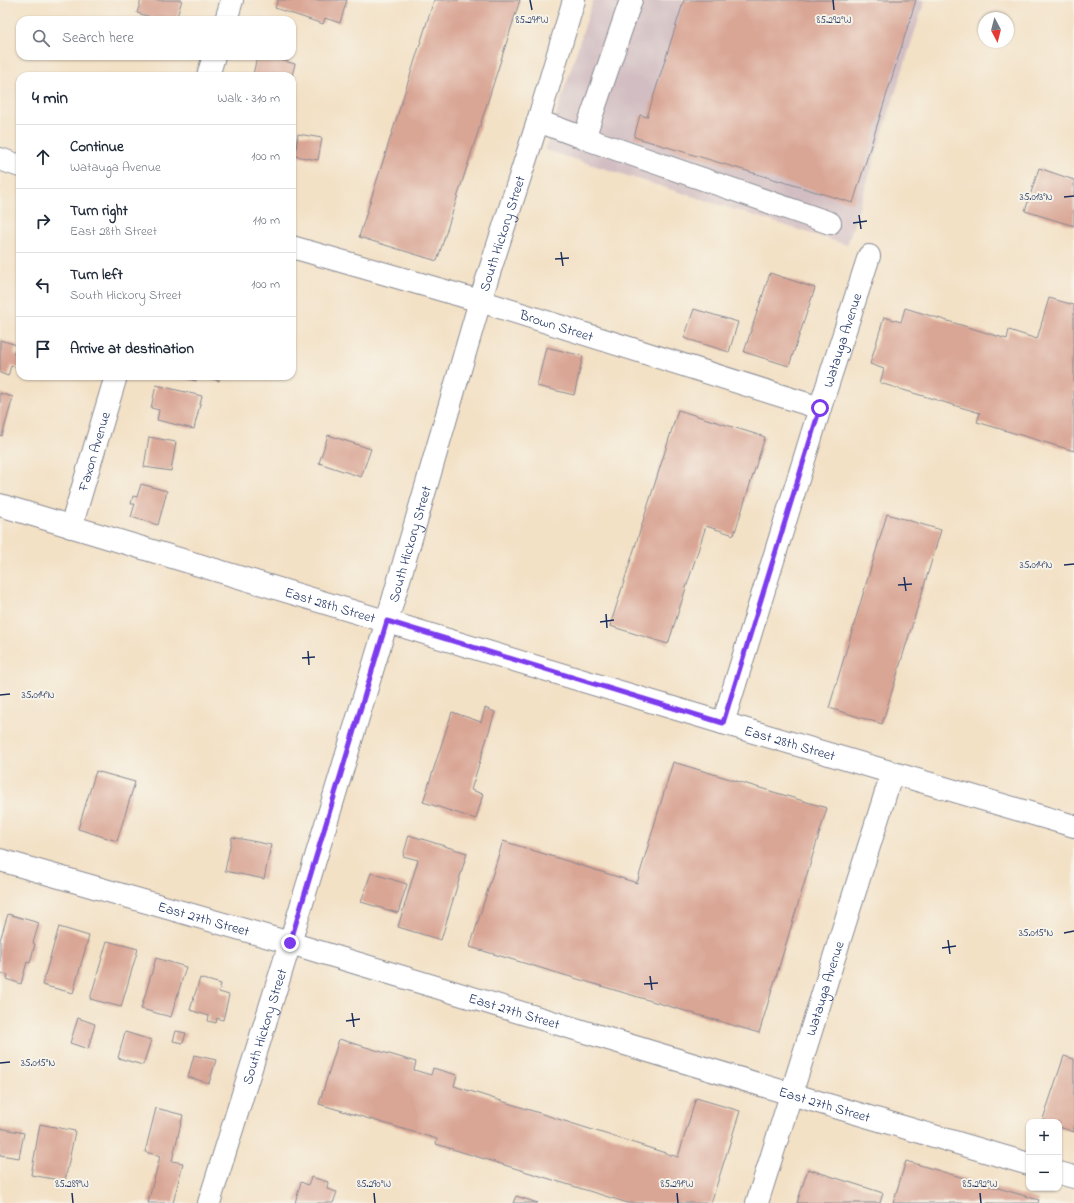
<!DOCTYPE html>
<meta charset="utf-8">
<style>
:root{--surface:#fff;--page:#f2f2f3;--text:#1f2937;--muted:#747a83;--line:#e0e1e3}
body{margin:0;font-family:"Indie Flower",sans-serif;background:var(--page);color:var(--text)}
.controls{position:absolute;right:12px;bottom:12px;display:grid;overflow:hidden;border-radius:8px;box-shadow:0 1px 3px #0004}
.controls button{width:36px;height:36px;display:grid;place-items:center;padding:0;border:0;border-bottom:1px solid var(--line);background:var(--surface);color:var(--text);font:20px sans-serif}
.compass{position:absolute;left:978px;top:12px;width:36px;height:36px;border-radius:50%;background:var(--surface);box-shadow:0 1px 3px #0004;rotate:173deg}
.stop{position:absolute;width:12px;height:12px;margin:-9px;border:3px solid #7c3aed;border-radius:50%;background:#fff}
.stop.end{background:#7c3aed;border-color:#fff;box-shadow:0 1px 4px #0008}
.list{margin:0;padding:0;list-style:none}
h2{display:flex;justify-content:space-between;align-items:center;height:52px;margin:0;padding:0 16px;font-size:17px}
h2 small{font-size:13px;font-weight:400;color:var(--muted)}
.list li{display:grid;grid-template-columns:26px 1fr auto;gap:12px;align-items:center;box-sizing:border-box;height:64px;padding:0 16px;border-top:1px solid var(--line)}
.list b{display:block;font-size:15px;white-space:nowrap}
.list p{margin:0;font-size:13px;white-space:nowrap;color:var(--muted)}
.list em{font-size:13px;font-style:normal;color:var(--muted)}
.icon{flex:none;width:22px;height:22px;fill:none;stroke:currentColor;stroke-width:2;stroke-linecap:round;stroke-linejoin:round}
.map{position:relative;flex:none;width:1074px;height:1203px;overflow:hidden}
.search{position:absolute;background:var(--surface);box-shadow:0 1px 3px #0004;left:16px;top:16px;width:280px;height:44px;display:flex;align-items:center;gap:10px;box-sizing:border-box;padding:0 14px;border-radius:12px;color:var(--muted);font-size:15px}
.panel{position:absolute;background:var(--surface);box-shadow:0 1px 3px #0004;left:16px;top:72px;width:280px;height:308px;border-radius:12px}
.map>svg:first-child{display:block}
</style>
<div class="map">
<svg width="1074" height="1203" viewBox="0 0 1074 1203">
<rect width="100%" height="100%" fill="#f7f3e8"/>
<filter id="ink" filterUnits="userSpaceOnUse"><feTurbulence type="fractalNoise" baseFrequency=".025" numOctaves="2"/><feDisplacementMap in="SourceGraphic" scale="8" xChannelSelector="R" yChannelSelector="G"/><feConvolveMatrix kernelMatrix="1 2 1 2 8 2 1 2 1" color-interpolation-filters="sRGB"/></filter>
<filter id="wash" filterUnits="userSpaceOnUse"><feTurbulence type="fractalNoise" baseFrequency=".012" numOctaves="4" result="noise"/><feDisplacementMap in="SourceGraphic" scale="16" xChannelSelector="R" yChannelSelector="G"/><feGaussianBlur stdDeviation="0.9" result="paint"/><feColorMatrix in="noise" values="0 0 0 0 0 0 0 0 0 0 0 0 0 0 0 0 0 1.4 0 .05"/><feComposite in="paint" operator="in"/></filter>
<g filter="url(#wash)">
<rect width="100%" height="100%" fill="#f3e1c6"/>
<path fill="#d2bec2" d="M593,0H925L847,245L545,150Z"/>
<g id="blocks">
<path fill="#d9a594" d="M141,0H182L176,20H161L137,13Z
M278,0H347L340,23L325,18L323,24L275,8Z
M434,0H520L437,261L359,237Z
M684,0H916L853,203L634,137L640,115L647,117Z
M257,56H282L281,60L295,64L292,76L253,75Z
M298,134L322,138L318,160L295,156Z
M1039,168L1074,180V226L1025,211Z
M770,273L815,288L789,366L744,352Z
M1049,298L1074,305V451L977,422L980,413L880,383L884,369L870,364L884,317L901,322L905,308L1007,339L1009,330L1037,339Z
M694,309L738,322L729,352L684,338Z
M0,340L17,345L14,354L20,356L19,368L11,366L8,376L0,373Z
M546,347L583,356L574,395L537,386Z
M176,376H197L196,381Z
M202,376H220L219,381Z
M156,385L202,396L194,429L157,420L159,410L151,408Z
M0,393L13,397L2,436L0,435Z
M678,410L765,437L734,535L706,526L668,644L610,626Z
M328,435L371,449L361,477L319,463Z
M149,437L176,442L171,471L144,467Z
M141,484L167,491L158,525L131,517L135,504H131L133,496L137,497Z
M887,514L941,530L882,724L829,708Z
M485,708L495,712L471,790L483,794L476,819L423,802L452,712L481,722Z
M673,762L827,808L759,1033L470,947L503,841L637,883Z
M96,771L135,782L117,841L78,829Z
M409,835L467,853L441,940L398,927L418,860L403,856Z
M232,837L271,845L264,879L225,871Z
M371,873L407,884L398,913L361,902Z
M8,914L39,923L33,943L35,944L30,963L27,962L21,984L7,979L8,975L0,973V940Z
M59,927L89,936L73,993L42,985Z
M107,941L138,949L121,1007L90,999Z
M156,958L186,967L171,1017L141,1009Z
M200,978L221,984L219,992L229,995L223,1020L217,1018L216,1023L208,1021L209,1016L190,1010Z
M78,1018L95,1024L88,1049L70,1043Z
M176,1031L186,1033L183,1043L173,1041Z
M125,1032L151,1040L143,1065L118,1058Z
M339,1039L416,1062L414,1070L431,1075L433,1068L457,1075L454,1086L678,1157L696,1098L740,1111L711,1203H628L436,1144L437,1139L319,1104Z
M194,1055L216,1060L209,1083L188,1077Z
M1064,1056L1074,1059V1132L1059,1127V1122H1042Z
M156,1108L183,1115L172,1161L183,1163L173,1203H148L160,1156L145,1152Z
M40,1124L75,1131L65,1181L31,1175Z
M0,1128L24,1133L19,1158L0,1155Z
M906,1161L1039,1200L1038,1203H893Z
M808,1169L883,1193L880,1203H797Z
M311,1177L328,1182L327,1189L337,1192L333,1203H295L301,1182L308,1185Z
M516,1196L538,1203H513Z"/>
</g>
</g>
<g filter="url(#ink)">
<use href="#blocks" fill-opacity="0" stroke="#878892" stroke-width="1"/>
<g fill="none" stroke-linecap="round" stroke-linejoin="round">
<g stroke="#878892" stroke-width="24">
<g id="minor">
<path d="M226,20L232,0"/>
<path d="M208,76L214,56"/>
<path d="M538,121L584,138L631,0"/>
<path d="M584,138L830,223"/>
<path d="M0,159L20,166"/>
<path id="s1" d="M292,247L480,301L820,408"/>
<path id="s2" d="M0,505L723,723L1074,826"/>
<path id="s3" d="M71,527L116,376"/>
<path id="s4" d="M723,723L820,408L869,256"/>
<path id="s5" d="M0,860L290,943L791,1094L1029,1164"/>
<path d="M1059,1173L1074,1177"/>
<path id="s6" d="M209,1203L290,943L387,621L480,301L538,121L574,0"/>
<path id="s7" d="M757,1203L892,773"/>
</g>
</g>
<use href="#minor" stroke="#fff" stroke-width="22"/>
</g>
</g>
<g fill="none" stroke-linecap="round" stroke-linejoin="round" filter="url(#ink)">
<path stroke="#7c3aed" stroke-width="5" d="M290,943L387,621L723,723L820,408"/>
</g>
<path fill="none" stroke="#1b2f5e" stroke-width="1.5" d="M530,0L532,10M833,0L834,10M1064,197L1074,196M859,215L861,229M853,223L867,221M561,252L563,266M555,259L569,258M1064,565L1074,564M904,577L906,591M898,585L912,584M606,614L607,628M600,622L614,620M308,651L309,665M302,658L315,657M0,695L10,694M1064,933L1074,931M948,940L950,954M942,948L956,946M650,976L652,990M644,984L658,983M352,1013L354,1027M346,1021L360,1019M0,1063L10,1062M72,1193L73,1203M374,1193L375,1203M677,1193L678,1203M980,1193L981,1203"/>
<g text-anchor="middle" stroke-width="4" stroke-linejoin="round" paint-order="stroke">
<g font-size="14" fill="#1b2f5e" stroke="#f7f3e8">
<text dy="5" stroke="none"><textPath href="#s6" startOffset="1013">South Hickory Street</textPath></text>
<text dy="5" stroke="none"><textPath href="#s1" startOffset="276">Brown Street</textPath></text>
<text dy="5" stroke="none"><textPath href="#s4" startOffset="401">Watauga Avenue</textPath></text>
<text dy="5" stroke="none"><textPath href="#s3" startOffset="79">Faxon Avenue</textPath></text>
<text dy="5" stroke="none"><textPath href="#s6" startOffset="689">South Hickory Street</textPath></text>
<text dy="5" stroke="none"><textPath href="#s2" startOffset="345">East 28th Street</textPath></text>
<text dy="5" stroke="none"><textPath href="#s2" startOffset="825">East 28th Street</textPath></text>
<text dy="5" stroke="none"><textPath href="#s5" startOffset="212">East 27th Street</textPath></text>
<text dy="5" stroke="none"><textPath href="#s7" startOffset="225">Watauga Avenue</textPath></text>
<text dy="5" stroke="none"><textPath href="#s5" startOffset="536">East 27th Street</textPath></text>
<text dy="5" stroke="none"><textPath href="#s6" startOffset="185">South Hickory Street</textPath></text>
<text dy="5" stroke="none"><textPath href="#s5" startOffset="860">East 27th Street</textPath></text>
</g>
</g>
<g font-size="10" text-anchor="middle" fill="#1b2f5e" stroke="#f7f3e8" stroke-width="4" stroke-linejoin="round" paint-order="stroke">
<text x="532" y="23">85.291°W</text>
<text x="834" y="23">85.292°W</text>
<text x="1036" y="200">35.013°N</text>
<text x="1036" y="568">35.014°N</text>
<text x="38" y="698">35.014°N</text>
<text x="1036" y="936">35.015°N</text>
<text x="38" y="1066">35.015°N</text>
<text x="72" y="1187">85.289°W</text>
<text x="374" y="1187">85.290°W</text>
<text x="677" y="1187">85.291°W</text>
<text x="980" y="1187">85.292°W</text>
</g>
</svg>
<div class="controls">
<button>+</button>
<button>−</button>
</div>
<svg class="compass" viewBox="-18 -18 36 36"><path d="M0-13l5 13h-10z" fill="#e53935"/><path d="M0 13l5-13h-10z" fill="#747a83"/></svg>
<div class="stop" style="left:820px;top:408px"></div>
<div class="stop end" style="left:290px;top:943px"></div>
<div class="search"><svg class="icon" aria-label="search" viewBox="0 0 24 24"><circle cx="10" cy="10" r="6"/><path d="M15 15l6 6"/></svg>Search here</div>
<section class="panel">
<h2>4 min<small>Walk · 310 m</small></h2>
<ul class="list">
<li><svg class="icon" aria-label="ahead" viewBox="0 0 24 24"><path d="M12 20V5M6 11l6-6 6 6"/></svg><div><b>Continue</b><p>Watauga Avenue</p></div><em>100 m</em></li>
<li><svg class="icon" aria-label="right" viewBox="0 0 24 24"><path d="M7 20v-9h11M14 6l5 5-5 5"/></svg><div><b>Turn right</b><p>East 28th Street</p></div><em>110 m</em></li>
<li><svg class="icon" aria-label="left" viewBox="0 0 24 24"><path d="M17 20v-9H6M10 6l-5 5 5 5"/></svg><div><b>Turn left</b><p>South Hickory Street</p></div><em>100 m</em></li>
<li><svg class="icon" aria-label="arrive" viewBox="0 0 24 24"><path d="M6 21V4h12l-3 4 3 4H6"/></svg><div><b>Arrive at destination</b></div></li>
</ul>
</section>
</div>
